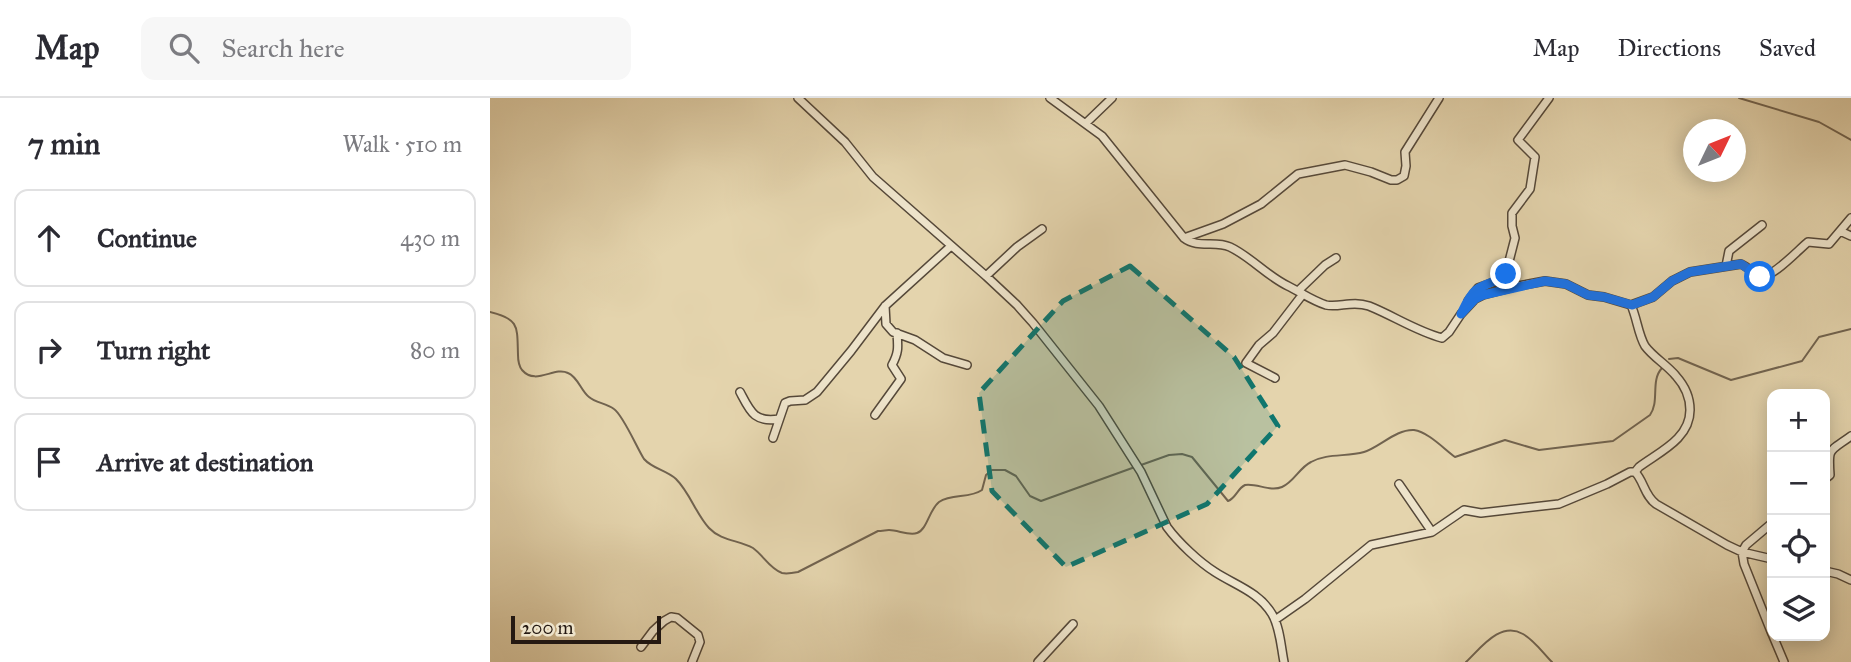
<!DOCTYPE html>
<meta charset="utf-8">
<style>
:root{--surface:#fff;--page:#f7f7f7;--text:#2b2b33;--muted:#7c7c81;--line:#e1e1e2}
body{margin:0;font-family:"IM FELL Great Primer",serif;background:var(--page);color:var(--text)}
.controls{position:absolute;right:21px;bottom:21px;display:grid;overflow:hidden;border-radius:14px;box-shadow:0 4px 18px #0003}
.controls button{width:63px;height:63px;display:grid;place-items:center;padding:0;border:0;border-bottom:2px solid var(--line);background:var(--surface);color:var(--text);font:35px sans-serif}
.compass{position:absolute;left:1193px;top:21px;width:63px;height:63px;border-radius:50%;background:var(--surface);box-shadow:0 4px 18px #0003;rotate:47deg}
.scale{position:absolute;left:21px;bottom:18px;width:150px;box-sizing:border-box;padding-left:7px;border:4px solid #251912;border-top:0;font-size:19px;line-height:24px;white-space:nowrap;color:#251912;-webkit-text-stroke:5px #ede3ca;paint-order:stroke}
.stop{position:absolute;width:21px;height:21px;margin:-16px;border:5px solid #1a73e8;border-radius:50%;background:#fff}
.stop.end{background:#1a73e8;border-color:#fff;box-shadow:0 2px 7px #0008}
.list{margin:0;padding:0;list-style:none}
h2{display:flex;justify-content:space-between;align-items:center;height:91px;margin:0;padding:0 28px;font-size:30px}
h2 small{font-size:23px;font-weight:400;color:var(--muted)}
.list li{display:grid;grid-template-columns:46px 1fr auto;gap:21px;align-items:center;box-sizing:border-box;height:98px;margin:0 14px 14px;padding:0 14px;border:2px solid var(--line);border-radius:14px}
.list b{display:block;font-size:26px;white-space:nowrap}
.list em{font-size:23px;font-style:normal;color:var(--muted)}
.icon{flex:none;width:38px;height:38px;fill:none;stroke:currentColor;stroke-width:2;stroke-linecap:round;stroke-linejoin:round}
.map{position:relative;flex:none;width:1361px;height:564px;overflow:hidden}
header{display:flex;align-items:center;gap:42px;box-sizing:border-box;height:98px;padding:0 35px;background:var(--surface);border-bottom:2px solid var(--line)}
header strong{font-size:33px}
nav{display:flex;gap:38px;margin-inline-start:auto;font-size:24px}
.search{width:490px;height:63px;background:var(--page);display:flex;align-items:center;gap:18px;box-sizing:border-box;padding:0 24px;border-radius:14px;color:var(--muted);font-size:26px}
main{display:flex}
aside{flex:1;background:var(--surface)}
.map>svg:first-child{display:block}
</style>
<header>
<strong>Map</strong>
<div class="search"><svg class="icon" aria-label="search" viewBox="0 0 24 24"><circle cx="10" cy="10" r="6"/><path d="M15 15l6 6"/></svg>Search here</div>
<nav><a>Map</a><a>Directions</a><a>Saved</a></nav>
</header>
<main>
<aside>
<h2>7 min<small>Walk · 510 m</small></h2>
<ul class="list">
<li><svg class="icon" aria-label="ahead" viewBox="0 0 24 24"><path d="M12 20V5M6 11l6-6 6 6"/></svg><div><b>Continue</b></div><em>430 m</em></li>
<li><svg class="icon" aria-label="right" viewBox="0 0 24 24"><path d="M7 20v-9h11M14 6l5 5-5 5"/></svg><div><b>Turn right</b></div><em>80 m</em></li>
<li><svg class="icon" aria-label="arrive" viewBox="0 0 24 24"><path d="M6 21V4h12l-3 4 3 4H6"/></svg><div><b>Arrive at destination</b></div></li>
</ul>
</aside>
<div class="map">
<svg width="1361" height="564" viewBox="0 0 1361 564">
<rect width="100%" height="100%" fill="#e4d4ad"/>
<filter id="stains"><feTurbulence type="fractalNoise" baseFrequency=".00286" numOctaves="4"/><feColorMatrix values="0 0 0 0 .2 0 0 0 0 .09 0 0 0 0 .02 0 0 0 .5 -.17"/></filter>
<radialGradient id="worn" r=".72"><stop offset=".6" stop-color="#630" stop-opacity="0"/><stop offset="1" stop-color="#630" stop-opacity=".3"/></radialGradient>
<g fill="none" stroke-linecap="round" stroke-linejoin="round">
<path stroke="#71634f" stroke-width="2" d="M1249,0L1329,24L1361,42
M0,214C30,221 27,229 28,257C28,262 29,268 32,272C46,288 64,268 78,275C88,279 91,293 99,299C106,305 116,305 124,311C133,317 147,350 154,361C163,371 176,372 186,381C200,395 206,416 219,430C231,443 249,442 263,450C273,457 280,471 292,475C296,476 303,475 308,474L388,433C391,433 397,432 399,432C408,432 419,438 427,435C437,432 439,412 449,404C462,395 479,401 492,392L496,377L502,372H515L526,378L540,398L551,403L645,369
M1179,261L1188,260L1241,282L1312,263L1329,239L1361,231
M651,367L679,357L692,356L702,359L738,403C746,400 747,391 755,387C767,385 780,394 792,389C804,384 809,370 821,364C837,355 857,359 874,354C890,349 906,331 924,332C938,334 953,350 965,359L1015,342L1049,352L1123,343L1160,317C1170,303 1160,283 1172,270
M976,564C991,550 1010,523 1033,536C1044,542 1053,555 1062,564"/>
<g stroke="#554839" stroke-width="10">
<path id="minor" d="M308,0L355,44L383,79L496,178L527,207L543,225L609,308L651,374L677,429C688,444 709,464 725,474C745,487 769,494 782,516C790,529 791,549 794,564
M560,0L612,38L694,140C708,151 725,142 740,149C761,159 777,178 798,188C810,194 823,203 836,207C849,210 862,202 879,208C904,218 926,233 952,240L959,234L971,216L985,201L993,197L1028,188L1055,183L1076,186L1098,197L1114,199L1141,207L1163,199L1182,183L1200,174L1251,166C1258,169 1263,175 1269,178C1280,183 1309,151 1318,144L1339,146L1350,133L1361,138
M596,25L622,0
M1350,133L1361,120
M694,140L733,126L771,106L808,76L855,67L881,74L901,82H907L914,78L916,68L915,54L949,0
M1236,168L1239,153L1272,127
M496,178L527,149L552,131
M808,193L835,167L846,160
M978,203L988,190L1010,182L1016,175L1025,140L1022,128V115L1040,91L1045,59L1028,42L1059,0
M1141,207C1147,220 1148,236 1155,248C1163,259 1177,267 1186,278C1195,288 1200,298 1200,312C1200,341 1169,354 1149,369L1145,374
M395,208L396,226L403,234L425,242L453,260L477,267
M785,280L756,265L769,247L783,235L813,196
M250,294C260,313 264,325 289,321
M385,317L411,281L402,267C409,254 408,249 407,235
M283,340L295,305L300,303L315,302L327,294L361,253L395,208L461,148
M1335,381L1340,377C1338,349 1339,354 1361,338
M909,386L942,434
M1282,425L1256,447L1252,454L1254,466L1282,536
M1335,473L1348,476L1361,482
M785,522L815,501L881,447L942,434L974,412L991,415L1069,406L1117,386L1140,374H1145C1154,383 1154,397 1166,406L1237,447L1252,454L1282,461
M1283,538L1294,564
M151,549L163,533L174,523L181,519L187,520L208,537L210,544L202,564
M548,564L583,526"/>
</g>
<use href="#minor" stroke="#ede3ca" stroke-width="7"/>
</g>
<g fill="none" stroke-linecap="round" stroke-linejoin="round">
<path stroke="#1a73e8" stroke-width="9" d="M1016,176C1007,185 996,184 986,192C979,198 975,208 971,216L985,201L993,197L1055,183L1076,186L1098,197L1114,199L1142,207L1163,199L1182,183L1200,174L1251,166L1270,179"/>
</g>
<path fill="#0f766e" fill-opacity="0.2" stroke="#0f766e" stroke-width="5" stroke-dasharray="14 9" stroke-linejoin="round" d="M640,168L744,259L788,328L717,406L576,469L502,393L489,295L573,203Z"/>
<rect width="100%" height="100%" filter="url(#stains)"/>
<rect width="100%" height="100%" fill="url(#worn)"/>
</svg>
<div class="controls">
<button>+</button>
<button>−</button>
<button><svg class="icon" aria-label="locate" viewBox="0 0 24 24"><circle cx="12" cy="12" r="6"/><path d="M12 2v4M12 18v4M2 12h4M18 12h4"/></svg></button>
<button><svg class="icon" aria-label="layers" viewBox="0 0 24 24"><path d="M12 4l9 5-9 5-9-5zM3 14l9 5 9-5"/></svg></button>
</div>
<svg class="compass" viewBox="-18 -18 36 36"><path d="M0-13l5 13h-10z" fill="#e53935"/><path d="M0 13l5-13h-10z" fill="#7c7c81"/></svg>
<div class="scale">200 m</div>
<div class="stop" style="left:1270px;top:179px"></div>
<div class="stop end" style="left:1016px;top:176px"></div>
</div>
</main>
